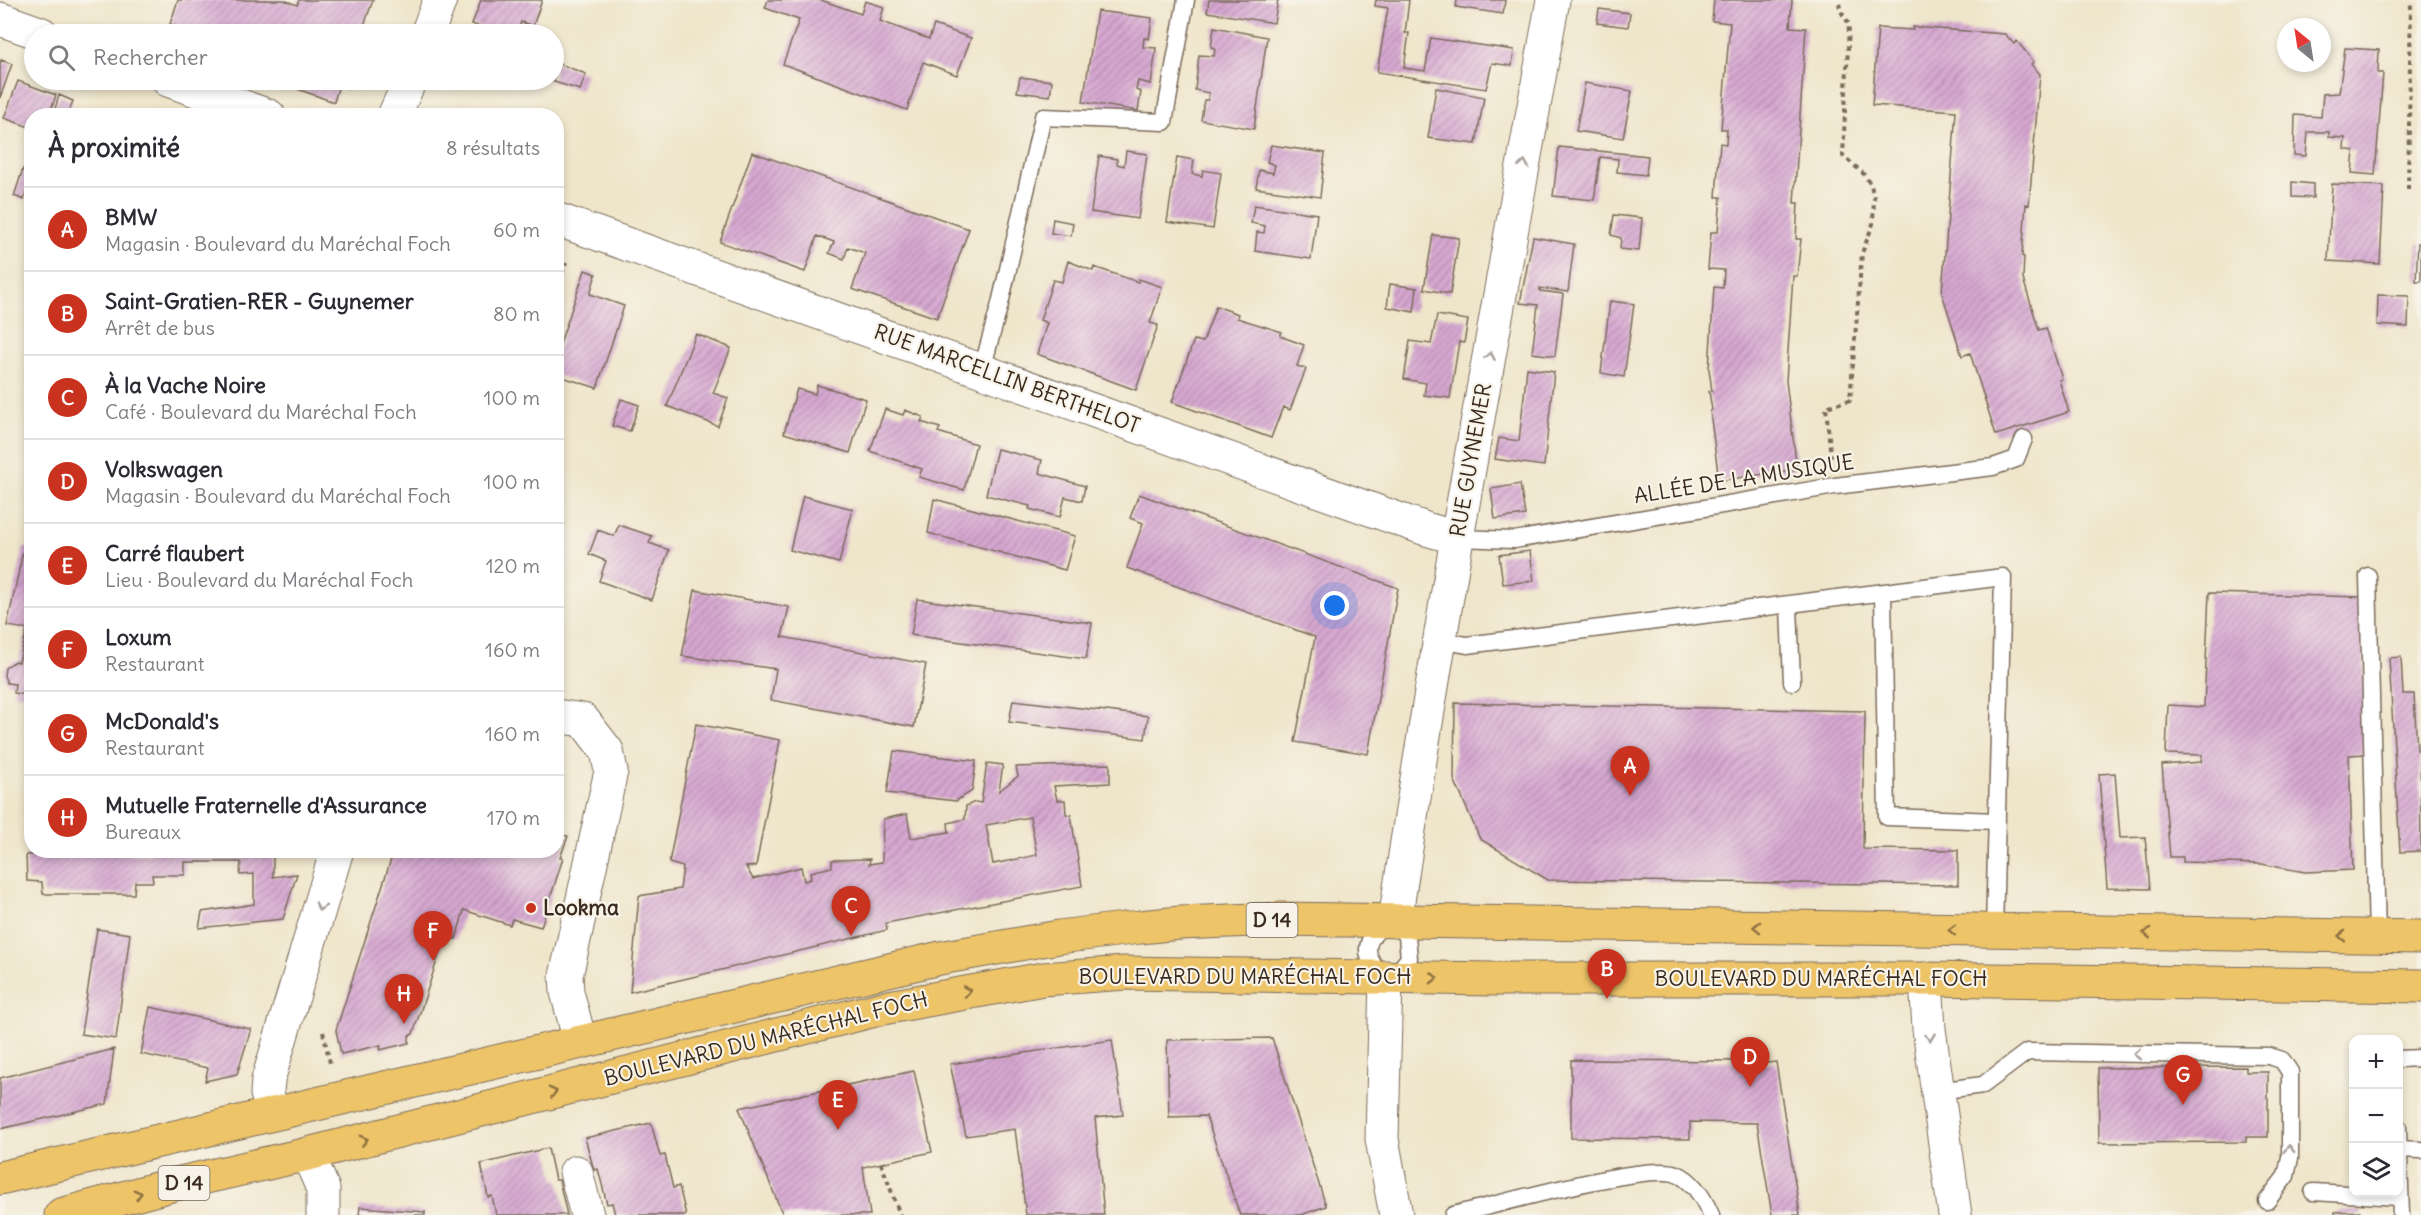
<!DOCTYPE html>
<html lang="fr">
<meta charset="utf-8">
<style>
:root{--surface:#fff;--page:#f2f2f3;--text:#2b2b33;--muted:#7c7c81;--line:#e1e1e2;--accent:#c8321e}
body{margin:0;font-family:Delius,sans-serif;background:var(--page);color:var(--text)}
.controls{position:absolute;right:18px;bottom:18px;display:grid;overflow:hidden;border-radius:12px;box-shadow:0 3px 9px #0003}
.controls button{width:54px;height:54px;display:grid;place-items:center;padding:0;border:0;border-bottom:2px solid var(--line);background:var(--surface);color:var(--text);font:30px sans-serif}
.compass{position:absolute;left:2277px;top:18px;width:54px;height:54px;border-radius:50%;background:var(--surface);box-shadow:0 3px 9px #0003;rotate:330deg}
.you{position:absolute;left:1335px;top:606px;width:21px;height:21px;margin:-15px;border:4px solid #fff;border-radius:50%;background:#1a73e8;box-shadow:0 0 0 9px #1a73e833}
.badge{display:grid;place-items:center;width:39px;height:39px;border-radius:50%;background:var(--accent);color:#fff;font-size:20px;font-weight:700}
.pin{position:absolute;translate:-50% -50px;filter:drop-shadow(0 2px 3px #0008)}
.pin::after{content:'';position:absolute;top:32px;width:21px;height:18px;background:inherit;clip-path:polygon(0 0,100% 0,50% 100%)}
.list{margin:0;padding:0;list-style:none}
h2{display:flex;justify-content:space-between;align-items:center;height:78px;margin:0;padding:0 24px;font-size:26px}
h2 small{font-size:20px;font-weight:400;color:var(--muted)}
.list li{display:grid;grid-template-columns:39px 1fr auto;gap:18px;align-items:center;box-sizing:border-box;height:84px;padding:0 24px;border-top:2px solid var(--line)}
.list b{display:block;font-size:22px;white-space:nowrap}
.list p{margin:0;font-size:20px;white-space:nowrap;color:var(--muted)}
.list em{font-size:20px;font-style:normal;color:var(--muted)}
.icon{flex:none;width:33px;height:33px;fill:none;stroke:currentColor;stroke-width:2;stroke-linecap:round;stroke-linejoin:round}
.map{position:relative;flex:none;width:2421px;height:1215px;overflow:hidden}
.search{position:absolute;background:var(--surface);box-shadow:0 3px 9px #0003;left:24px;top:24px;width:540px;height:66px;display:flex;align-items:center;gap:15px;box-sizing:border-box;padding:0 21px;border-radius:33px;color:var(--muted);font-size:22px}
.panel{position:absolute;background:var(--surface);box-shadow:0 3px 9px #0003;left:24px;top:108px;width:540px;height:750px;border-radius:24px}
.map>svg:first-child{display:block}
</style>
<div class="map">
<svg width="2421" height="1215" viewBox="0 0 2421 1215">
<defs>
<pattern id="building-hatch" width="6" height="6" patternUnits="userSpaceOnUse" patternTransform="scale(1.5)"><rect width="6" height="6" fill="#d7a8d2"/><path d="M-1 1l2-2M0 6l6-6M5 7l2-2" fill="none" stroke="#b089aa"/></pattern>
</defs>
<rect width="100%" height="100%" fill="#f7f3e8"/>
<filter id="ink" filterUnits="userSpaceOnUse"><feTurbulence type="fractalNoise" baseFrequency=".0167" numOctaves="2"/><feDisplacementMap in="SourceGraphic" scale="12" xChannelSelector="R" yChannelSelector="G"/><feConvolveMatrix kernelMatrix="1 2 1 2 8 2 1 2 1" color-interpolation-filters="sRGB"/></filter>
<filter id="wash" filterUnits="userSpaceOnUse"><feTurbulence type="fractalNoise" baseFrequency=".008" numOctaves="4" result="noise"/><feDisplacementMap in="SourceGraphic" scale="24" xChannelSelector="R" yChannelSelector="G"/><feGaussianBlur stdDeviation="1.35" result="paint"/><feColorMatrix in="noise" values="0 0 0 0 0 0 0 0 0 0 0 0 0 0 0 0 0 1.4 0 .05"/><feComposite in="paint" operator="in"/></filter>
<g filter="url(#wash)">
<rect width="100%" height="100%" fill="#efe5ca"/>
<g id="blocks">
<path fill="url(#building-hatch)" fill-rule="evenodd" d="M178,0H284L297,5L299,0H373L361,34H196L170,24Z
M481,0H542L533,26L521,22L517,34H502L472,24Z
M768,0H821L861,14L865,1L884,7L880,21L929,39L934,25L971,38L957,75L923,62L907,110L783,64L799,20L765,8Z
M1209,0H1278L1274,23L1207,12Z
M1376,0H1409L1405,33H1409L1404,68L1425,71L1431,38L1514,50L1512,66L1492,63L1486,89L1377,72L1388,8L1375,6Z
M1457,0H1505L1503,14L1456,7Z
M1714,0H1792L1790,27L1806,28L1794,203H1798L1796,239H1801L1797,276H1793L1786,381L1797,469L1719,481L1710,411L1712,410L1709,391H1712L1709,369L1714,287L1723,288L1724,270L1708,269L1711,232H1718L1721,197H1716L1720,143L1726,144L1727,129H1721L1730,23L1712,21Z
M1599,9L1630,13L1628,27L1597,23Z
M1097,11L1152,18L1149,39L1144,38L1143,47L1156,48L1154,64L1151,84L1138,81L1136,90L1141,92L1138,111L1083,102Z
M1214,27L1267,37L1254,129L1201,120L1204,100H1208L1209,93L1195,90L1199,55L1214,56L1215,48L1211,47Z
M1913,27L2005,34L2014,44L2017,41L2034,62L2031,64L2040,74L2029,205L2026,204L2022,256L2024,257L2023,279L2039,330L2046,328L2062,379L2059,380L2069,412L1996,435L1970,353L1962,356L1942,293L1956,111L1872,105L1878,28L1913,30Z
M2345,48L2379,50L2378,73H2383L2375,175L2352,173L2354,151L2344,149L2345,138L2329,137V132H2308L2306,156L2294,155L2295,115L2321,117L2323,94L2339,93Z
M1,60L12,64L0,98V63Z
M554,62L586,74L580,90L548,80H554Z
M1020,77L1052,81L1050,96L1017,92Z
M272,80H351L348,88L339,85L334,102Z
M18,81L56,95L49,116H32V128L4,118Z
M1585,83L1632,91L1623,138L1576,131Z
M1436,88L1484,97L1476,144L1428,138Z
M59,95L73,101L68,114L55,109Z
M1271,145L1325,153L1320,197L1256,188L1259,170L1273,173L1275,165L1267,162Z
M1559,147L1648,156L1646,175L1617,172L1618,159L1600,157L1594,200L1553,196Z
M1126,151L1147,154L1138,219L1091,212L1099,156L1117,159V164L1124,166Z
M752,152L969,229L937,318L852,289L865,253L848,247L844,259L829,253L834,242L817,236L805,272L720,242Z
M1177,157L1194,160L1192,174L1202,176L1203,170L1221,173L1213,229L1167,222Z
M23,169L32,172L24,200L14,196Z
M2292,182L2313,184V198L2292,197Z
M2332,184L2384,186L2380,264L2328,261Z
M1254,205L1317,214L1311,259L1255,251L1257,232L1264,233L1265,226L1251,223Z
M1614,215L1642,218L1639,251L1620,249L1621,238L1611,235Z
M1053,219L1073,223L1071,236L1051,233Z
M1433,235L1459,238L1450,294L1424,289Z
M1533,237L1574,244L1568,292L1540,288V291L1563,294L1555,356L1532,353L1538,305L1520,303Z
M2418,243H2421V281H2416Z
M1068,261L1093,271L1094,267L1138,282L1139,279L1162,287L1150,323L1158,325L1136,390L1037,354L1047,323L1040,320L1053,280L1062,282Z
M585,270L596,274L590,294L624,306L597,388L556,375V355Z
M1390,284L1417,288L1414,312L1387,307Z
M2378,295L2409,296L2408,327L2377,325Z
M1610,301L1634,304L1624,377L1601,373Z
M1216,306L1238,314L1237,318L1282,332L1280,336L1304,345L1297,366L1306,369L1290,410L1283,407L1271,438L1172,402L1194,340L1203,342Z
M1437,315L1468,320L1464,343L1459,342L1450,398L1424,395L1426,383L1404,379L1410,341L1431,344Z
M696,334L731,348L713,393L728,398L718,426L667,406Z
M1527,368L1554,372L1544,466L1495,459L1499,438L1519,441Z
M817,385L866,399L850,453L784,433L797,389L815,394Z
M621,399L639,405L630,431L612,426Z
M885,409L903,415L905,410L923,417L921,422L940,428L938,432L976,444L964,490L919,477L922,469L870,451Z
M997,449L1042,460L1039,473L1085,486L1082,501L1065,497L1060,517L1029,509L1030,506L986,495Z
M1520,484L1525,515L1495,519L1491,489Z
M1139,494L1398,588L1368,754L1295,742L1315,637L1127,568L1143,523L1130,518Z
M803,496L853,509L839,563L790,550Z
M934,499L1075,536L1065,570L928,533Z
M619,525L652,536L649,543L669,550L652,600L599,581L606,561L589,554L598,530L614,536Z
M24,547L32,549V696L14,693L15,684L7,683L4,676L5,668L15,661L19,662L27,629L7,626Z
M1530,551L1534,581L1503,584L1499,555Z
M695,590L789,607L782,637L926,664L914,727L771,700L776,669L682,656Z
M2209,593L2362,597L2367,754L2349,755L2353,870L2305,872L2262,864L2183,862V857H2170L2162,765L2201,762L2202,755L2166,754L2168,705L2204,707Z
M917,599L1092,623L1086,659L911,635Z
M2401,657L2403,694H2414L2417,750H2420L2421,851L2400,852L2389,658Z
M1013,700L1148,716L1145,739L1009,722Z
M1455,703L1865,711L1863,849L1958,850V885L1548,880L1480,839L1454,779Z
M696,724L780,740L756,866L746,867L753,879L801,867L804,881L811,879L810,872L832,867V860L870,859L869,864L882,862L883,819L907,814L911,838L949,832L948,823L965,819L966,806L975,802L981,803L987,763L1003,765L999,791L1018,776L1016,767L1110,764V783L1054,786L1057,800H1065L1066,814L1071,815L1082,886L886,923L887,930L630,992L639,896L680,889L683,867L669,863ZM1030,817L1037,855L993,864L986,825Z
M894,751L976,761L972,791L956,801L887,793Z
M2115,773L2120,838L2145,837L2150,889L2107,888L2099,774Z
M556,834L568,836L560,858H563L541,927L512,919L510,925L464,910L456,939L445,936L413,1034L409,1036V1043L384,1049L380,1050L381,1045L341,1054L336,1030L394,850H556Z
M66,850H114L115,854H152V850H273V877L297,874L283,919L199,928L202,912L254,904V874L240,875L241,862H185V875H152L153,882H135L134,894H43L42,882L27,881L26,855L66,854Z
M97,929L130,934L116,1039L81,1034Z
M150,1007L251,1029L237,1074L205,1081L208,1068L141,1054Z
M1272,1038L1326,1206L1301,1215H1240L1206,1116L1169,1117L1167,1040Z
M1112,1040L1123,1115L1095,1118L1104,1215H1026L1015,1129L966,1136L950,1064Z
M114,1049L107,1104L0,1129V1078Z
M1571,1060L1747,1061V1065L1776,1062L1800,1215H1772L1757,1123L1690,1122V1139L1571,1138Z
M2246,1067V1072H2268V1137H2246V1142L2099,1143L2098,1068Z
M914,1071L932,1152L863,1167L870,1215H783L739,1108Z
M651,1123L660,1156L665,1155L673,1188L679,1186L686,1215H615L612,1203L607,1204L598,1169L594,1170L585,1138Z
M548,1148L555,1180H559L567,1215H496L492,1196L488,1197L481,1164Z
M360,1207L425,1212V1215H359Z
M2360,1211L2361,1215H2335V1212Z"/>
</g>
</g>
<g filter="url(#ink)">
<use href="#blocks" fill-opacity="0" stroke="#7a6b5a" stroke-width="1.5"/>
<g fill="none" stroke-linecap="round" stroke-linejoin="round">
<g stroke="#7a6b5a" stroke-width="19">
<path id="lane" d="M982,369L1000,304L1043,117L1164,122L1186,0
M1457,538L1514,540L1835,486L1993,467L2016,459L2024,439
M2368,576L2377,937
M1883,593L1887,817L1997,821
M1789,606L1792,682
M1440,640L1467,645L2003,577L1994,931
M1395,921L1407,936L1409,958L1397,973L1386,977C1358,956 1364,933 1395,921Z
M2398,1059L2421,1058
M1937,1091L1983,1085L2027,1052L2269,1056L2282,1060L2290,1072V1158L2286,1176L2267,1201
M2398,1127L2401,1215
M2399,1149L2421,1150
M2313,1192L2399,1197
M1453,1215C1493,1206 1647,1162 1677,1174C1694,1181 1704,1199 1711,1215"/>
</g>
<g stroke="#7a6b5a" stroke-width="35">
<path id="street" d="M0,19L42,34
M427,34L440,0
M168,80L269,116
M394,116L410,80
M556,219L1426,529L1457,538
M556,716L583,720L607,751L611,771L566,976L567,992L580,1041
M1395,921C1441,613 1498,307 1553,0
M1386,977L1382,1139L1396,1215
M1926,979L1929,1029L1955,1215
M272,1112L267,1093L268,1080L337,850
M308,1154L323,1189V1215
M576,1172L587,1215"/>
</g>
<g stroke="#7a6b5a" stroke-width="35">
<path id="primary" d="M0,1178L940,958L1059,937L1140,927L1180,923L1281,919L2421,937
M61,1215L171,1185L308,1154L883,1008L1043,979L1125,973L1494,979H1926L2421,986"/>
</g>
<path stroke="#7a6b5a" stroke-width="4" stroke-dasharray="4.5 4.5" stroke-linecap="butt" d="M2408,189L2411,0
M556,291L566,263
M1831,458L1826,407L1850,400L1862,253L1873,224L1874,198L1871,185L1863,173L1843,156L1849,24L1840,10L1839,0
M323,1032L330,1063
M881,1163L900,1215"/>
<use href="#lane" stroke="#fff" stroke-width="16"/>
<use href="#street" stroke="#fff" stroke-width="33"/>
<use href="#primary" stroke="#eec469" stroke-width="33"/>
</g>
<defs><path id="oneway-chevron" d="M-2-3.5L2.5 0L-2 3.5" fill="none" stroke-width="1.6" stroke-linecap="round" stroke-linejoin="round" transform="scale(1.5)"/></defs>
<g stroke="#a79f9a">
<use href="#oneway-chevron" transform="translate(1524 164) rotate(-80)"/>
<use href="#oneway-chevron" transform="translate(1490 356) rotate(-80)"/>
<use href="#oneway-chevron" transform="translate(320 907) rotate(107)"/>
<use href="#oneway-chevron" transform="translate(1930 1037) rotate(83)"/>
<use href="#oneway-chevron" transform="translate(2137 1054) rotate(-179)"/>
<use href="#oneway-chevron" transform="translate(2289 1149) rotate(-89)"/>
</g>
<g stroke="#8c6f40">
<use href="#oneway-chevron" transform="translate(1757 927) rotate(-179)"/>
<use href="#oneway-chevron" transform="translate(1952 930) rotate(-179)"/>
<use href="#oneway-chevron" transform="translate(2147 933) rotate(-179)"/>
<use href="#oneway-chevron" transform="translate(2342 936) rotate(-179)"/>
<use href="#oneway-chevron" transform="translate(1434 978) rotate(1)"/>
<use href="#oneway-chevron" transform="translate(967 991) rotate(-10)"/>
<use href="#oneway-chevron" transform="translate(553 1092) rotate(-14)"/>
<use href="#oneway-chevron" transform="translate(364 1140) rotate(-14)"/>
<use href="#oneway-chevron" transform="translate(138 1194) rotate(-15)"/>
</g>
</g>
<circle fill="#c8321e" stroke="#f7f3e8" stroke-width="2" cx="531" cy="908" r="6"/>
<g text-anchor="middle" stroke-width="4.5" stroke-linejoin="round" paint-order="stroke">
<g fill="#f7f3e8" stroke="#73665b" stroke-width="1.5">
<rect x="1246.5" y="903" width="51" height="34" rx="4.5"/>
<rect x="158.5" y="1166" width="51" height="34" rx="4.5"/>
</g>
<g font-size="20" font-weight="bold" fill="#3b2a1e">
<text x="1272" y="927">D 14</text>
<text x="184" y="1190">D 14</text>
</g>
<g font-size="21" fill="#3b2a1e" stroke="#f7f3e8">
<text transform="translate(1007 379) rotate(20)" y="7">RUE MARCELLIN BERTHELOT</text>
<text transform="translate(1471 460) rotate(-80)" y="7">RUE GUYNEMER</text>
<text transform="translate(1744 479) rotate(-9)" y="7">ALLÉE DE LA MUSIQUE</text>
<text x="1245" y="984">BOULEVARD DU MARÉCHAL FOCH</text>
<text x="1821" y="986">BOULEVARD DU MARÉCHAL FOCH</text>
<text transform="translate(766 1039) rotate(-14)" y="7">BOULEVARD DU MARÉCHAL FOCH</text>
</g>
<g font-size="21" font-weight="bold" fill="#3b2a1e" stroke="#f7f3e8" text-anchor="start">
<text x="543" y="915">Lookma</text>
</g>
</g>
</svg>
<div class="controls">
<button>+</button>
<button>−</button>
<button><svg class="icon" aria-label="layers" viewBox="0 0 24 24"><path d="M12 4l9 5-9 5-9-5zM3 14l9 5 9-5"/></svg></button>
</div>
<svg class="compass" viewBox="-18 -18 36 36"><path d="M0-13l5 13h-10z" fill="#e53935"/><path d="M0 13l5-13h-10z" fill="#7c7c81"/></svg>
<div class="you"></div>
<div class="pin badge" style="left:1630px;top:796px">A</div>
<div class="pin badge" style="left:1607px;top:999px">B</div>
<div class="pin badge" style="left:851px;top:936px">C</div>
<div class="pin badge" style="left:1750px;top:1087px">D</div>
<div class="pin badge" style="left:838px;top:1130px">E</div>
<div class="pin badge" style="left:433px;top:961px">F</div>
<div class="pin badge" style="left:2183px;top:1105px">G</div>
<div class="pin badge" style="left:404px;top:1024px">H</div>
<div class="search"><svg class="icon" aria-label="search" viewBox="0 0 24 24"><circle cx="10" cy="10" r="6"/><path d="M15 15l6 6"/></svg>Rechercher</div>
<section class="panel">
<h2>À proximité<small>8 résultats</small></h2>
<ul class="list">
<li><span class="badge">A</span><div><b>BMW</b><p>Magasin · Boulevard du Maréchal Foch</p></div><em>60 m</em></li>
<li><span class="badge">B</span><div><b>Saint-Gratien-RER - Guynemer</b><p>Arrêt de bus</p></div><em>80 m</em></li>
<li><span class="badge">C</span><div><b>À la Vache Noire</b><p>Café · Boulevard du Maréchal Foch</p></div><em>100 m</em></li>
<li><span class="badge">D</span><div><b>Volkswagen</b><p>Magasin · Boulevard du Maréchal Foch</p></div><em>100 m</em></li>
<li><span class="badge">E</span><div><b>Carré flaubert</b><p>Lieu · Boulevard du Maréchal Foch</p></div><em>120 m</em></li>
<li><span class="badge">F</span><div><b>Loxum</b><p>Restaurant</p></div><em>160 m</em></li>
<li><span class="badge">G</span><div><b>McDonald's</b><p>Restaurant</p></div><em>160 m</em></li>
<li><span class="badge">H</span><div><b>Mutuelle Fraternelle d'Assurance</b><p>Bureaux</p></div><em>170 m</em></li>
</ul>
</section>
</div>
